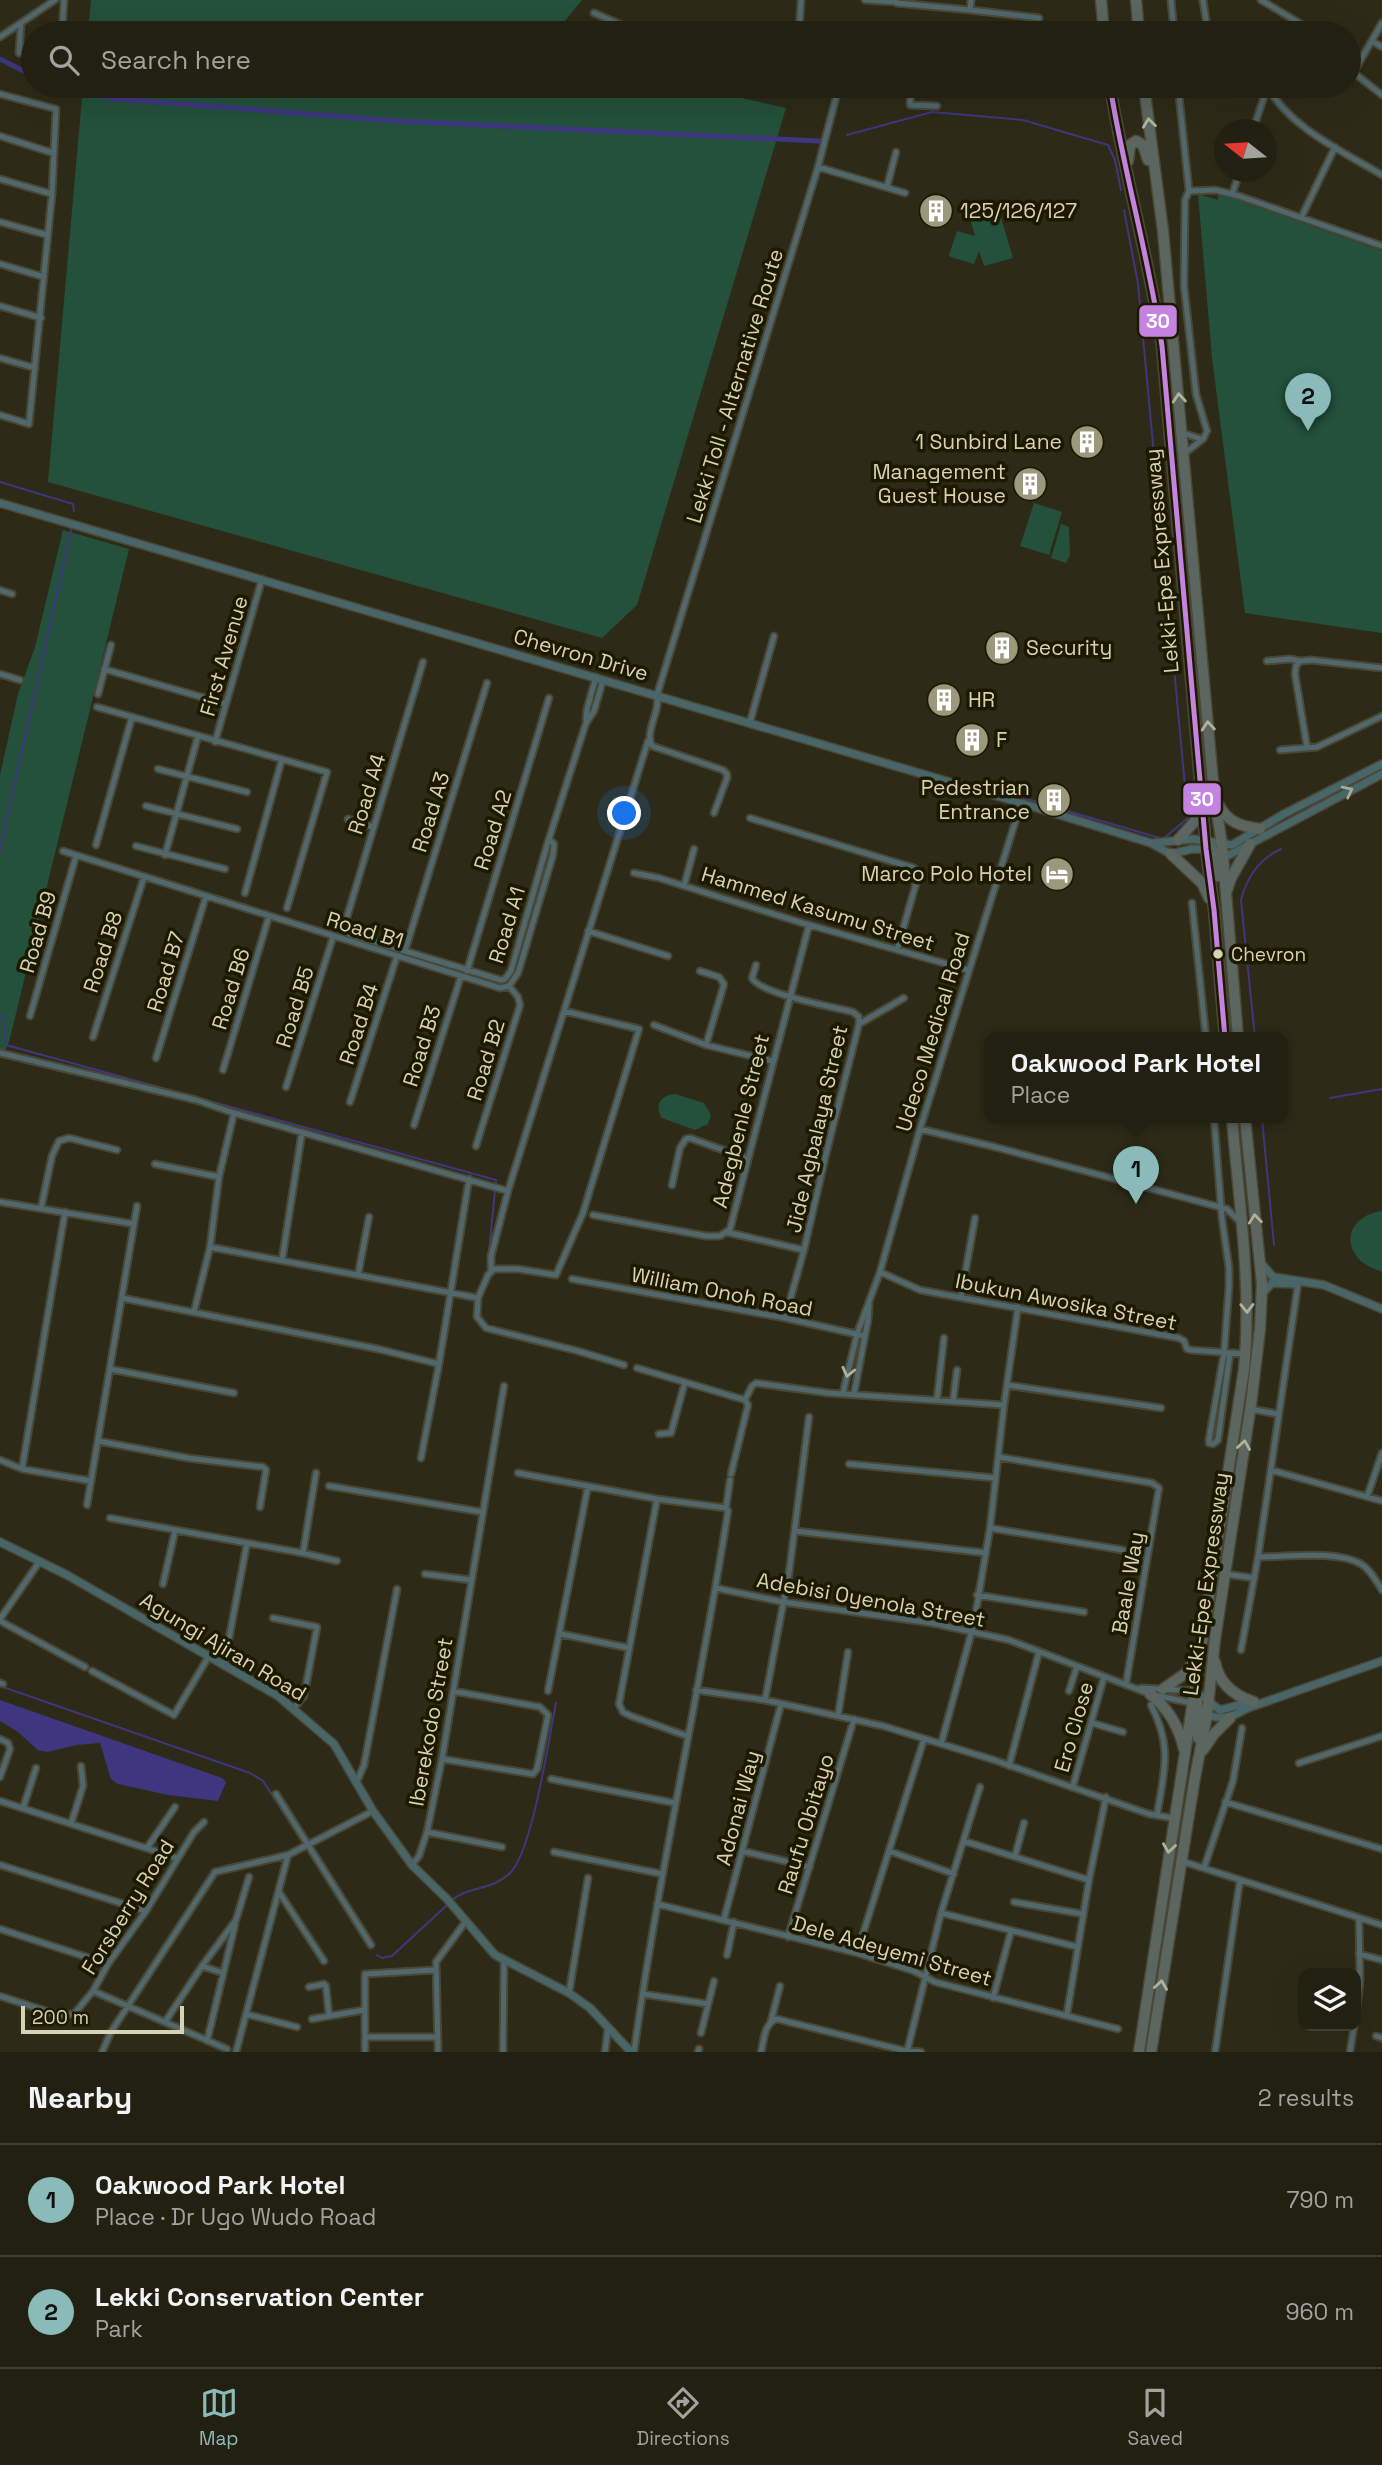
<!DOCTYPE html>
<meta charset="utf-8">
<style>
:root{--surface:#222011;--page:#2e2d1f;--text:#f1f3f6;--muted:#a2a39f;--line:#3f3e31;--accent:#8bbbb9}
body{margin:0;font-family:"Space Grotesk",sans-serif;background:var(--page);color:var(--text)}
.controls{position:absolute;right:21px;bottom:21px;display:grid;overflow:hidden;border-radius:14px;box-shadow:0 7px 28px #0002}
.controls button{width:63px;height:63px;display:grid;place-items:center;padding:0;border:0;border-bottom:2px solid var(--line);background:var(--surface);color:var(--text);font:35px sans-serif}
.compass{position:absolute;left:1214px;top:119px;width:63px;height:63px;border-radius:50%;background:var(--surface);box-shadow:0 7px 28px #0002;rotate:287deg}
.scale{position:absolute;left:21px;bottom:18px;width:163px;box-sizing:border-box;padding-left:7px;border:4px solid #d6d3b3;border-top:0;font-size:19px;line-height:24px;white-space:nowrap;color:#d6d3b3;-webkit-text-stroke:5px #1c1900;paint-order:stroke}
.you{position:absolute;left:625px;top:814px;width:24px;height:24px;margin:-18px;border:5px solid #fff;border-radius:50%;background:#1a73e8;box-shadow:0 0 0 10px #1a73e833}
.badge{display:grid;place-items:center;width:46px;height:46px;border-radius:50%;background:var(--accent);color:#111;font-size:23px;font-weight:700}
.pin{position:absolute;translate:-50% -58px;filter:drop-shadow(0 2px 4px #0008)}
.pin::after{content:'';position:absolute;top:37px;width:24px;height:21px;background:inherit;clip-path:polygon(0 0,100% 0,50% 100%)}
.popup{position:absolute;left:984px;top:1032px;width:304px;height:91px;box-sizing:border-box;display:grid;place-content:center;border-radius:14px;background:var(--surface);filter:drop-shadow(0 2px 5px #0005);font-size:23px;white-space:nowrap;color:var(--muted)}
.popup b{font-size:26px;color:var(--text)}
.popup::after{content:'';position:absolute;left:50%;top:100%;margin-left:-14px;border:14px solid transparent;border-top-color:var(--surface)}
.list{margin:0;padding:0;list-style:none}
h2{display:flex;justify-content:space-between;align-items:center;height:91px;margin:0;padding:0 28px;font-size:30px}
h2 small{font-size:23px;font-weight:400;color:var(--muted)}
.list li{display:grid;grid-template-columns:46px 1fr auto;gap:21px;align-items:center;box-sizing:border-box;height:112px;padding:0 28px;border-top:2px solid var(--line)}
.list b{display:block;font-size:26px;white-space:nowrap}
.list p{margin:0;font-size:23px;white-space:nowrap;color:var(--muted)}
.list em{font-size:23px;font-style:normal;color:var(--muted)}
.icon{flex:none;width:38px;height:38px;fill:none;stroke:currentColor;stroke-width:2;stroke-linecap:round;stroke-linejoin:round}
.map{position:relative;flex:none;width:1382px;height:2052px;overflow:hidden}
.search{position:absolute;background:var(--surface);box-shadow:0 7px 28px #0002;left:21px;right:21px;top:21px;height:77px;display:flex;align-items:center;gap:18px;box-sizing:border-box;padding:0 24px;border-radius:38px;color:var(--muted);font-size:26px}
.sheet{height:315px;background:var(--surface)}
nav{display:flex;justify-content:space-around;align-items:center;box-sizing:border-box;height:98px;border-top:2px solid var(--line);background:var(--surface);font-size:19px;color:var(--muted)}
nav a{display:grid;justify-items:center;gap:4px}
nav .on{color:var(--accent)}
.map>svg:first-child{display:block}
</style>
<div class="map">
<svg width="1382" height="2052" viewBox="0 0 1382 2052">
<rect width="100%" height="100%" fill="#2d2b17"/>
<path fill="#23513b" d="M91,0H582L555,33H88Z
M83,86H688L786,108L637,605L602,638L48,482Z
M1218,193L1382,251V633L1245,613L1212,358L1198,194L1218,200Z
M999,211L1013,258L984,266L979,251L974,264L951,257L949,255L957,231L975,236L970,219Z
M1034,503L1062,512L1049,555L1020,546Z
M1061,524L1069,527L1070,555L1066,563L1051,558Z
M63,530L129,549L10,1038L6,1049L1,1051L0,1054V775L18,694L35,647Z
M675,1094L704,1103L711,1115L708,1124L695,1130L662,1118C654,1106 660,1095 675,1094Z
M1382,1211V1272C1375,1269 1363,1265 1358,1258C1340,1236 1357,1214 1382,1211Z"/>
<path fill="#3e367f" d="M0,1700L222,1778L226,1782L218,1801L168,1795L118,1784L111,1779L100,1743L77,1745L47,1752L38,1750L18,1732L0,1721Z"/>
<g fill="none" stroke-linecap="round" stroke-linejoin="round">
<path stroke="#3e367f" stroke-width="2" d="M847,135L932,112L1023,120L1108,145L1115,160L1121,190
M0,482L73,504L74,511
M996,790L1163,839L1188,818L1138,284L1124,210
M0,850L71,530
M0,1016L3,1017L6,1045L496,1180L488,1261
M1255,1038L1241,900C1247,877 1259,859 1281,849
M1330,1098L1382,1089
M1262,1118L1274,1245
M0,1686L250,1773L263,1781L300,1838
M451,1901C467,1886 491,1891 509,1874C532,1854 549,1738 556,1703
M377,1955L382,1958L392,1956L447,1905"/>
<path stroke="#3e367f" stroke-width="5" d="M0,59L33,76
M67,86L106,98L397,121L819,141"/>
<g stroke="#4a4835" stroke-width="9">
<path id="street" d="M865,0L896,2
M1171,0L1174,33
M1203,0L1208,33
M1261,0L1316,33
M896,3L970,10L971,0
M970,10L1039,18
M594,13L640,33
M62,33L64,0
M799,33L801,0
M0,37L55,0
M1372,41L1382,47
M19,53L21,23
M1349,69L1382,95
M1353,73L1382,23
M911,86L910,105L937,106
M1178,86L1189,191L1185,200L1184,286L1196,394L1207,431L1203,439L1185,453
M1267,86C1290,128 1342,151 1382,175
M0,94L56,109L52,194L29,424L0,415
M1253,130L1267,88
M0,136L53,153
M818,167L905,193
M0,179L52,194
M887,187L896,152
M1189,191L1216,190L1239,196L1382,246
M1232,194L1240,172
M1301,218L1335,147
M0,222L47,235
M0,264L44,277
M0,306L41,318
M0,358L35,368
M1183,433L1201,439
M0,590L12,594
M1267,661L1290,659L1300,661
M423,662L344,927L349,934L501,980L505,979L511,971L547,845L586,723L594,711L603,680
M104,669L226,704
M0,674L20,680
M98,694L111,645
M97,707L327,772L287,908
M586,720L587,709L596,677
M750,722L774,636
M215,742L262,579
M1307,747L1295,674L1296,666L1300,661L1311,660L1382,668
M1280,750L1317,747L1382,716
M158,769L247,792
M146,806L237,829
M714,813L727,778V774L723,770L652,746C644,731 661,712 657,695L818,167L839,86
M750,818L914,868L919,873L897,950
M348,819L373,827
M96,845L132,717
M136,846L225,869
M63,851L500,988L509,986L518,973L553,855L554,844L549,839
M165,855L198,736
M634,873L659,878L799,922L968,970
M684,886L694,849
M245,893L282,759
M1192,903L1206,1038
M588,931L668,956
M405,951L487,683
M756,965L752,978C760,994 833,1007 853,1012L859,1017V1024L827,1150L804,1250L785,1318
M467,971L549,698
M700,971L719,977L724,984L706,1045
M30,1016L76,856
M859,1024L904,998
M654,1025L706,1045L772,1061
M93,1037L144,877
M0,1053L196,1100L234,1113L219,1177L210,1247
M156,1058L206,896
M223,1070L269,916
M286,1087L333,937
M350,1102L397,956
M234,1113L508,1191
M414,1125L461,976
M920,1129L995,1147L1227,1209L1240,1222
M476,1146L520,1005L518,997L509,986
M155,1164L219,1177
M672,1185L680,1148L686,1139L690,1138L748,1159
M0,1202L134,1224
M41,1208L52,1156L59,1141L69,1138L117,1150
M593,1215L706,1236H720L730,1229L809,925
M726,1232L804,1250
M282,1260L302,1132
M491,1271V1256L508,1191L648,741
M880,1272L920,1290L1179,1338L1184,1341L1187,1349L1191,1350L1246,1354
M358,1275L369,1217
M572,1279L785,1318L865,1336
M961,1297L975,1218
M122,1298L378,1349L439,1364
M478,1298L477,1317L486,1328L578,1351L624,1365
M194,1312L210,1247L478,1298L488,1275L494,1269H518L556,1275L583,1213L639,1029L564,1011
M637,1368L745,1400
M110,1369L234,1393
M1007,1385L1161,1408
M843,1393L857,1334L880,1272L920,1129L1021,803
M854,1394L868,1320L869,1305
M937,1400L944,1338
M953,1401L957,1370
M1250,1409L1278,1414
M659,1434L671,1433L685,1382
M98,1441L188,1458L263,1467L266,1470L260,1507
M1213,1444L1209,1443V1439L1224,1353L1229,1286V1268L1222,1219L1214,1118
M1213,1444L1218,1440L1230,1353
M999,1457L1152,1483L1159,1488L1126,1684
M421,1458L439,1364L469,1179
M0,1460L22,1469L91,1481
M849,1464L995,1478
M22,1469L65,1212
M1271,1470L1382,1501
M518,1473L657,1499L726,1508L728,1511C700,1692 659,1871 634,2052
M731,1474L748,1405L745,1400L752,1386L756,1383L828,1393L1004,1405
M329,1486L482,1512
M1367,1497L1382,1453
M657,1499L619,1704L623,1712L631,1716L687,1736
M87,1505L137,1206
M726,1508L730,1480
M110,1518L247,1543
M990,1528L1123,1550
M795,1531L986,1553
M303,1553L337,1561
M1258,1557C1286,1557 1337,1550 1361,1564C1371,1570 1376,1581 1382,1590
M425,1574L471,1580
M1225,1574L1254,1578
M163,1584L175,1531
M716,1588L783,1602L932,1623L1009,1640L1150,1694L1192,1703
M977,1595L1084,1612
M273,1618L317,1627L304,1696L293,1709
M0,1619L40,1561
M0,1621L85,1667
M561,1634L629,1648
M1241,1650L1258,1557L1298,1284
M224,1665L247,1543L303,1553L316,1473
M92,1671L174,1715L209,1656
M0,1683L3,1684
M1141,1688L1194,1691
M696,1690L765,1700L883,1726L994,1760L1149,1814L1173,1818
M548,1691L588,1486
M1069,1691L1077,1666
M765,1700L789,1573L809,1417
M1151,1705C1173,1748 1164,1771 1157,1815
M838,1716L848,1652
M1092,1723L1123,1732
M0,1739L8,1743L10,1749L0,1777
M941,1744L974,1623L990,1528L1004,1405L1018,1307
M442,1759L533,1774L537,1769L548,1715L540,1707L453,1691
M1299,1763L1382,1736
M1009,1766L1039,1652
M551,1779L675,1803
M357,1781L364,1765L397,1589
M1073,1786L1104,1677
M276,1794L371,1945
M0,1801L177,1858
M1225,1802L1382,1849
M23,1808L36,1768
M71,1824L83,1786L81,1766
M427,1832L502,1847
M964,1841L1089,1880
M147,1848L175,1807
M742,1851L810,1867
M889,1851L954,1874
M554,1852L662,1874
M1015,1856L1024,1823
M1181,1861L1382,1925
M0,1865L146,1911
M412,1865L419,1856L427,1832L442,1759L504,1386
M1204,1868L1233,1781L1242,1728
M279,1892L324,1961
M1014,1902L1083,1914
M657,1904L857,1953L914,1971L935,1982L1118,2029
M941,1913L1078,1947
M724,1919L781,1704
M0,1929L108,1964
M788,1937L854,1719
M857,1953L924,1739
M1359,1954L1382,1960
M727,1955L734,1922
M202,1966L223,1973
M309,1987L324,1984L326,1986L329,2016
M93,1991L227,2049
M569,1993L588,1878
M643,1994L708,2004
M0,1996L58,2015L74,2014L93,1991L108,1964L146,1911L194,1832L204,1822
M993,1998L1011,1931
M246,2014L297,2027
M1067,2014L1089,1880L1106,1797
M1356,2014L1360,1981L1359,1918
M312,2019L364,2010
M771,2021L780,1986
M165,2022L202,1966L236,1920L249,1877
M701,2033L714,1981
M1376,2036L1382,2038
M365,2037H437
M207,2041L235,1925
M102,2052L111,2032L215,1872L288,1855L373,1811
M236,2052L288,1855
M365,2052V1974L434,1970
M438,2052L436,1962L466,1921
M503,2052L504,1961
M605,2052L608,2027
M698,2052L699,2049
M761,2052C764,2040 764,2023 777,2019L902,2050L921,2052
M907,2052L941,1913L980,1787
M1215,2052L1240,1880
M1350,2052L1354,2026"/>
</g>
<g stroke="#4a4835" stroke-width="10">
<path id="secondary" d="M0,503L1021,803L1151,843L1171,854L1192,849H1206L1229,855L1382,774
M1153,843L1193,839L1232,845L1284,814L1382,764
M1261,1263L1273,1277L1324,1285L1382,1309
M1262,1294L1272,1283L1294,1284
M0,1542L67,1575L278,1696L334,1744L373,1811L412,1865L447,1899L495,1955L569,1993L590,2008L631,2052
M1195,1691L1220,1710L1251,1702
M1205,1714C1223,1721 1232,1717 1248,1708L1382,1661"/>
</g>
<g stroke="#4a4835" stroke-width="13">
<path id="highway" d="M1101,0L1104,33
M1136,0L1139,33
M1110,86C1124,173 1149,258 1162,346L1206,849L1214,910L1225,1038
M1144,86L1163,231L1214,793L1222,845L1238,1038
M1128,161L1130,145L1136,141L1143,145L1148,160
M1218,804C1228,823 1241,826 1260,829
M1178,840L1195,821L1201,803
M1207,841L1213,851L1218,876
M1171,854L1202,883L1209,898
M1227,890L1231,878L1250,844
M1215,1662C1219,1684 1235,1696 1254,1702
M1163,1689L1186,1673L1197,1657
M1150,1694C1168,1708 1179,1727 1184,1749
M1196,1697L1198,1709V1738
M1203,1750L1214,1734L1230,1718
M1139,2052L1244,1369C1252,1286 1239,1202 1232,1118
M1151,2052L1195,1777L1207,1715L1215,1639L1251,1404L1260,1329L1262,1284L1245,1118"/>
</g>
<use href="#street" stroke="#50676c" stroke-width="5"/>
<use href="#secondary" stroke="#486568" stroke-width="7"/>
<use href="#highway" stroke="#5c6660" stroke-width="10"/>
<g stroke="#1c1900" stroke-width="10">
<path id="bus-1" d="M1110,86C1124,173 1149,258 1162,346L1206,849L1214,910L1225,1038"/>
</g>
<use href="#bus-1" stroke="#c483df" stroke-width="5"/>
</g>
<defs><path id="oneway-chevron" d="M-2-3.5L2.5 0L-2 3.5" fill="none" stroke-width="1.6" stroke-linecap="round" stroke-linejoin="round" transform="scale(1.75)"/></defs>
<g stroke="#b1b29a">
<use href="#oneway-chevron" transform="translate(1149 123) rotate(-97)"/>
<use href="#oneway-chevron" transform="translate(1179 398) rotate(-95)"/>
<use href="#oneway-chevron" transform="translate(1208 726) rotate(-95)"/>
<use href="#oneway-chevron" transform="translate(1255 1219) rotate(-96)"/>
<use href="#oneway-chevron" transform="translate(1247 1308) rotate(89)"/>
<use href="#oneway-chevron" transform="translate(1244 1445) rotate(-81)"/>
<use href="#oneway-chevron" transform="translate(1169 1848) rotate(98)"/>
<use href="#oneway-chevron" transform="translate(1161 1985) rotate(-81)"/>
</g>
<use stroke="#a4ac99" href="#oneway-chevron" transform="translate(1348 791) rotate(-27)"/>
<use stroke="#aeb39e" href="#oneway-chevron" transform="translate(848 1372) rotate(103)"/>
<defs>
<g id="building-disc" transform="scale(1.75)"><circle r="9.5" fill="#9b987c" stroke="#1c1900"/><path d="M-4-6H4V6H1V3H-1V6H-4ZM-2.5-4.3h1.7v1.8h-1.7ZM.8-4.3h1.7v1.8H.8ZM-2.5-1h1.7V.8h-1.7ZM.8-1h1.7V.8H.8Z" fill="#fff"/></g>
<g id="hotel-disc" transform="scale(1.75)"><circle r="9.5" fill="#9b987c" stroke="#1c1900"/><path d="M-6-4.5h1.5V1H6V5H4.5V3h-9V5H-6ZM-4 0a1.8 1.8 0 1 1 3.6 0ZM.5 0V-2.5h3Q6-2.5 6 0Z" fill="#fff"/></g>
</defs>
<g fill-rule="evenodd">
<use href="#building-disc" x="936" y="211"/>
<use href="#building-disc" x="1087" y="442"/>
<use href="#building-disc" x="1030" y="484"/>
<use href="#building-disc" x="1002" y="648"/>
<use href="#building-disc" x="944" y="700"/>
<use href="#building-disc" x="972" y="740"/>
<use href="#building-disc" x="1054" y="800"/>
<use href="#hotel-disc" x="1057" y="874"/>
</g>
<circle fill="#d6d3b3" stroke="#1c1900" stroke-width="2.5" cx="1218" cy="954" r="6"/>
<g text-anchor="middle" stroke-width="7" stroke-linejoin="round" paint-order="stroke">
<g font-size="19" fill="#d6d3b3" stroke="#1c1900" text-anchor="start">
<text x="1231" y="961">Chevron</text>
</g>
<g font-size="21" fill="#d6d3b3" stroke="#1c1900" text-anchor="start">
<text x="960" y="218">125/126/127</text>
<text x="1062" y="449" text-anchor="end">1 Sunbird Lane</text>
<text x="1006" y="479" text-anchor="end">Management<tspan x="1006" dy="24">Guest House</tspan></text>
<text x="1026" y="655">Security</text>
<text x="968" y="707">HR</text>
<text x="996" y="747">F</text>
<text x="1030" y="795" text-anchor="end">Pedestrian<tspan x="1030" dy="24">Entrance</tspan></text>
<text x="1032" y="881" text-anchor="end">Marco Polo Hotel</text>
</g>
<g font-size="21" fill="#d6d3b3" stroke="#1c1900">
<text transform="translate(735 386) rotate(-73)" y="7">Lekki Toll - Alternative Route</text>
<text transform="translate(1162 561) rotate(-95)" y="7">Lekki-Epe Expressway</text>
<text transform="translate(581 655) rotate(16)" y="7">Chevron Drive</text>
<text transform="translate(224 656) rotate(-74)" y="7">First Avenue</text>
<text transform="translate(367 794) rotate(-73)" y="7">Road A4</text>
<text transform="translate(431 812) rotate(-73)" y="7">Road A3</text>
<text transform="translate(493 830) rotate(-73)" y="7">Road A2</text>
<text transform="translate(818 909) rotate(17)" y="7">Hammed Kasumu Street</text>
<text transform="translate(507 925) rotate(-73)" y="7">Road A1</text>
<text transform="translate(365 930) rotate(17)" y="7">Road B1</text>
<text transform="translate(38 932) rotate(-74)" y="7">Road B9</text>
<text transform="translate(103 952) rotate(-72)" y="7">Road B8</text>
<text transform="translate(166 972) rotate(-73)" y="7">Road B7</text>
<text transform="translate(231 989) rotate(-73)" y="7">Road B6</text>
<text transform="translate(295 1007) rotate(-73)" y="7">Road B5</text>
<text transform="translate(359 1024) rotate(-72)" y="7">Road B4</text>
<text transform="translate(933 1032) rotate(-73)" y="7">Udeco Medical Road</text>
<text transform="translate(422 1046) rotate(-73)" y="7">Road B3</text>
<text transform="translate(486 1060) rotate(-73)" y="7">Road B2</text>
<text transform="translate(741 1121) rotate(-76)" y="7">Adegbenle Street</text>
<text transform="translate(817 1129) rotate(-77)" y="7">Jide Agbalaya Street</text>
<text transform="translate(722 1292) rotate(11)" y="7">William Onoh Road</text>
<text transform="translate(1066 1302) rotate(11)" y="7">Ibukun Awosika Street</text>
<text transform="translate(1128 1583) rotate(-80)" y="7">Baale Way</text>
<text transform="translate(1206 1584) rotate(-82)" y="7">Lekki-Epe Expressway</text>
<text transform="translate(871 1600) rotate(10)" y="7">Adebisi Oyenola Street</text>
<text transform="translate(223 1647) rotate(31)" y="7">Agungi Ajiran Road</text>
<text transform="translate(431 1722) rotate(-80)" y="7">Iberekodo Street</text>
<text transform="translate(1074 1727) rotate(-74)" y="7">Ero Close</text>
<text transform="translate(738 1808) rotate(-75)" y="7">Adonai Way</text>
<text transform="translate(806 1824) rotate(-73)" y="7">Raufu Obitayo</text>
<text transform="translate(128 1907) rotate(-58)" y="7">Forsberry Road</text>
<text transform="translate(892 1951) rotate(16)" y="7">Dele Adeyemi Street</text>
</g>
</g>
<g stroke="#1c1900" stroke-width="2.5">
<rect x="1138" y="304" width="40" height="34" rx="7" fill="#c483df"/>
<rect x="1182" y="782" width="40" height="34" rx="7" fill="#c483df"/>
</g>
<g font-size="19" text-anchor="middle" font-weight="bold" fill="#fff">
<text x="1158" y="328">30</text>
<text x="1202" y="806">30</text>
</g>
</svg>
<div class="controls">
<button><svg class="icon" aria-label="layers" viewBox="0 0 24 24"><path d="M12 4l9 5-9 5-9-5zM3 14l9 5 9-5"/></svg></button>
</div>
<svg class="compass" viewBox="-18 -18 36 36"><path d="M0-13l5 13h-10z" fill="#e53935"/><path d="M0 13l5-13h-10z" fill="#a2a39f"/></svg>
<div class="scale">200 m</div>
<div class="you"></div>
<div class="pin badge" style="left:1136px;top:1204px">1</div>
<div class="popup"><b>Oakwood Park Hotel</b>Place</div>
<div class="pin badge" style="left:1308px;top:431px">2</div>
<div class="search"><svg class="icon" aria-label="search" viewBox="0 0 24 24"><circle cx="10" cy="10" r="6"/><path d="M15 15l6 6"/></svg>Search here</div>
</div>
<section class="sheet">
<h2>Nearby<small>2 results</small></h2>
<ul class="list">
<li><span class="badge">1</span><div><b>Oakwood Park Hotel</b><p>Place · Dr Ugo Wudo Road</p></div><em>790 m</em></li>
<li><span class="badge">2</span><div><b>Lekki Conservation Center</b><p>Park</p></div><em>960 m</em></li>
</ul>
</section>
<nav>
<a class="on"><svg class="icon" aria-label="map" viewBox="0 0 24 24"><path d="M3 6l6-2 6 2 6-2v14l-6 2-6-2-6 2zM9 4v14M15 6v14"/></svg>Map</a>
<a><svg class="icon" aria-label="directions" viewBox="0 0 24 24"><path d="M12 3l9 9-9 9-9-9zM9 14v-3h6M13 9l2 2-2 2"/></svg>Directions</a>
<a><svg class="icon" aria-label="saved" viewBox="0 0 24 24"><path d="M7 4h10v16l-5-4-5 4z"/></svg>Saved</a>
</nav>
